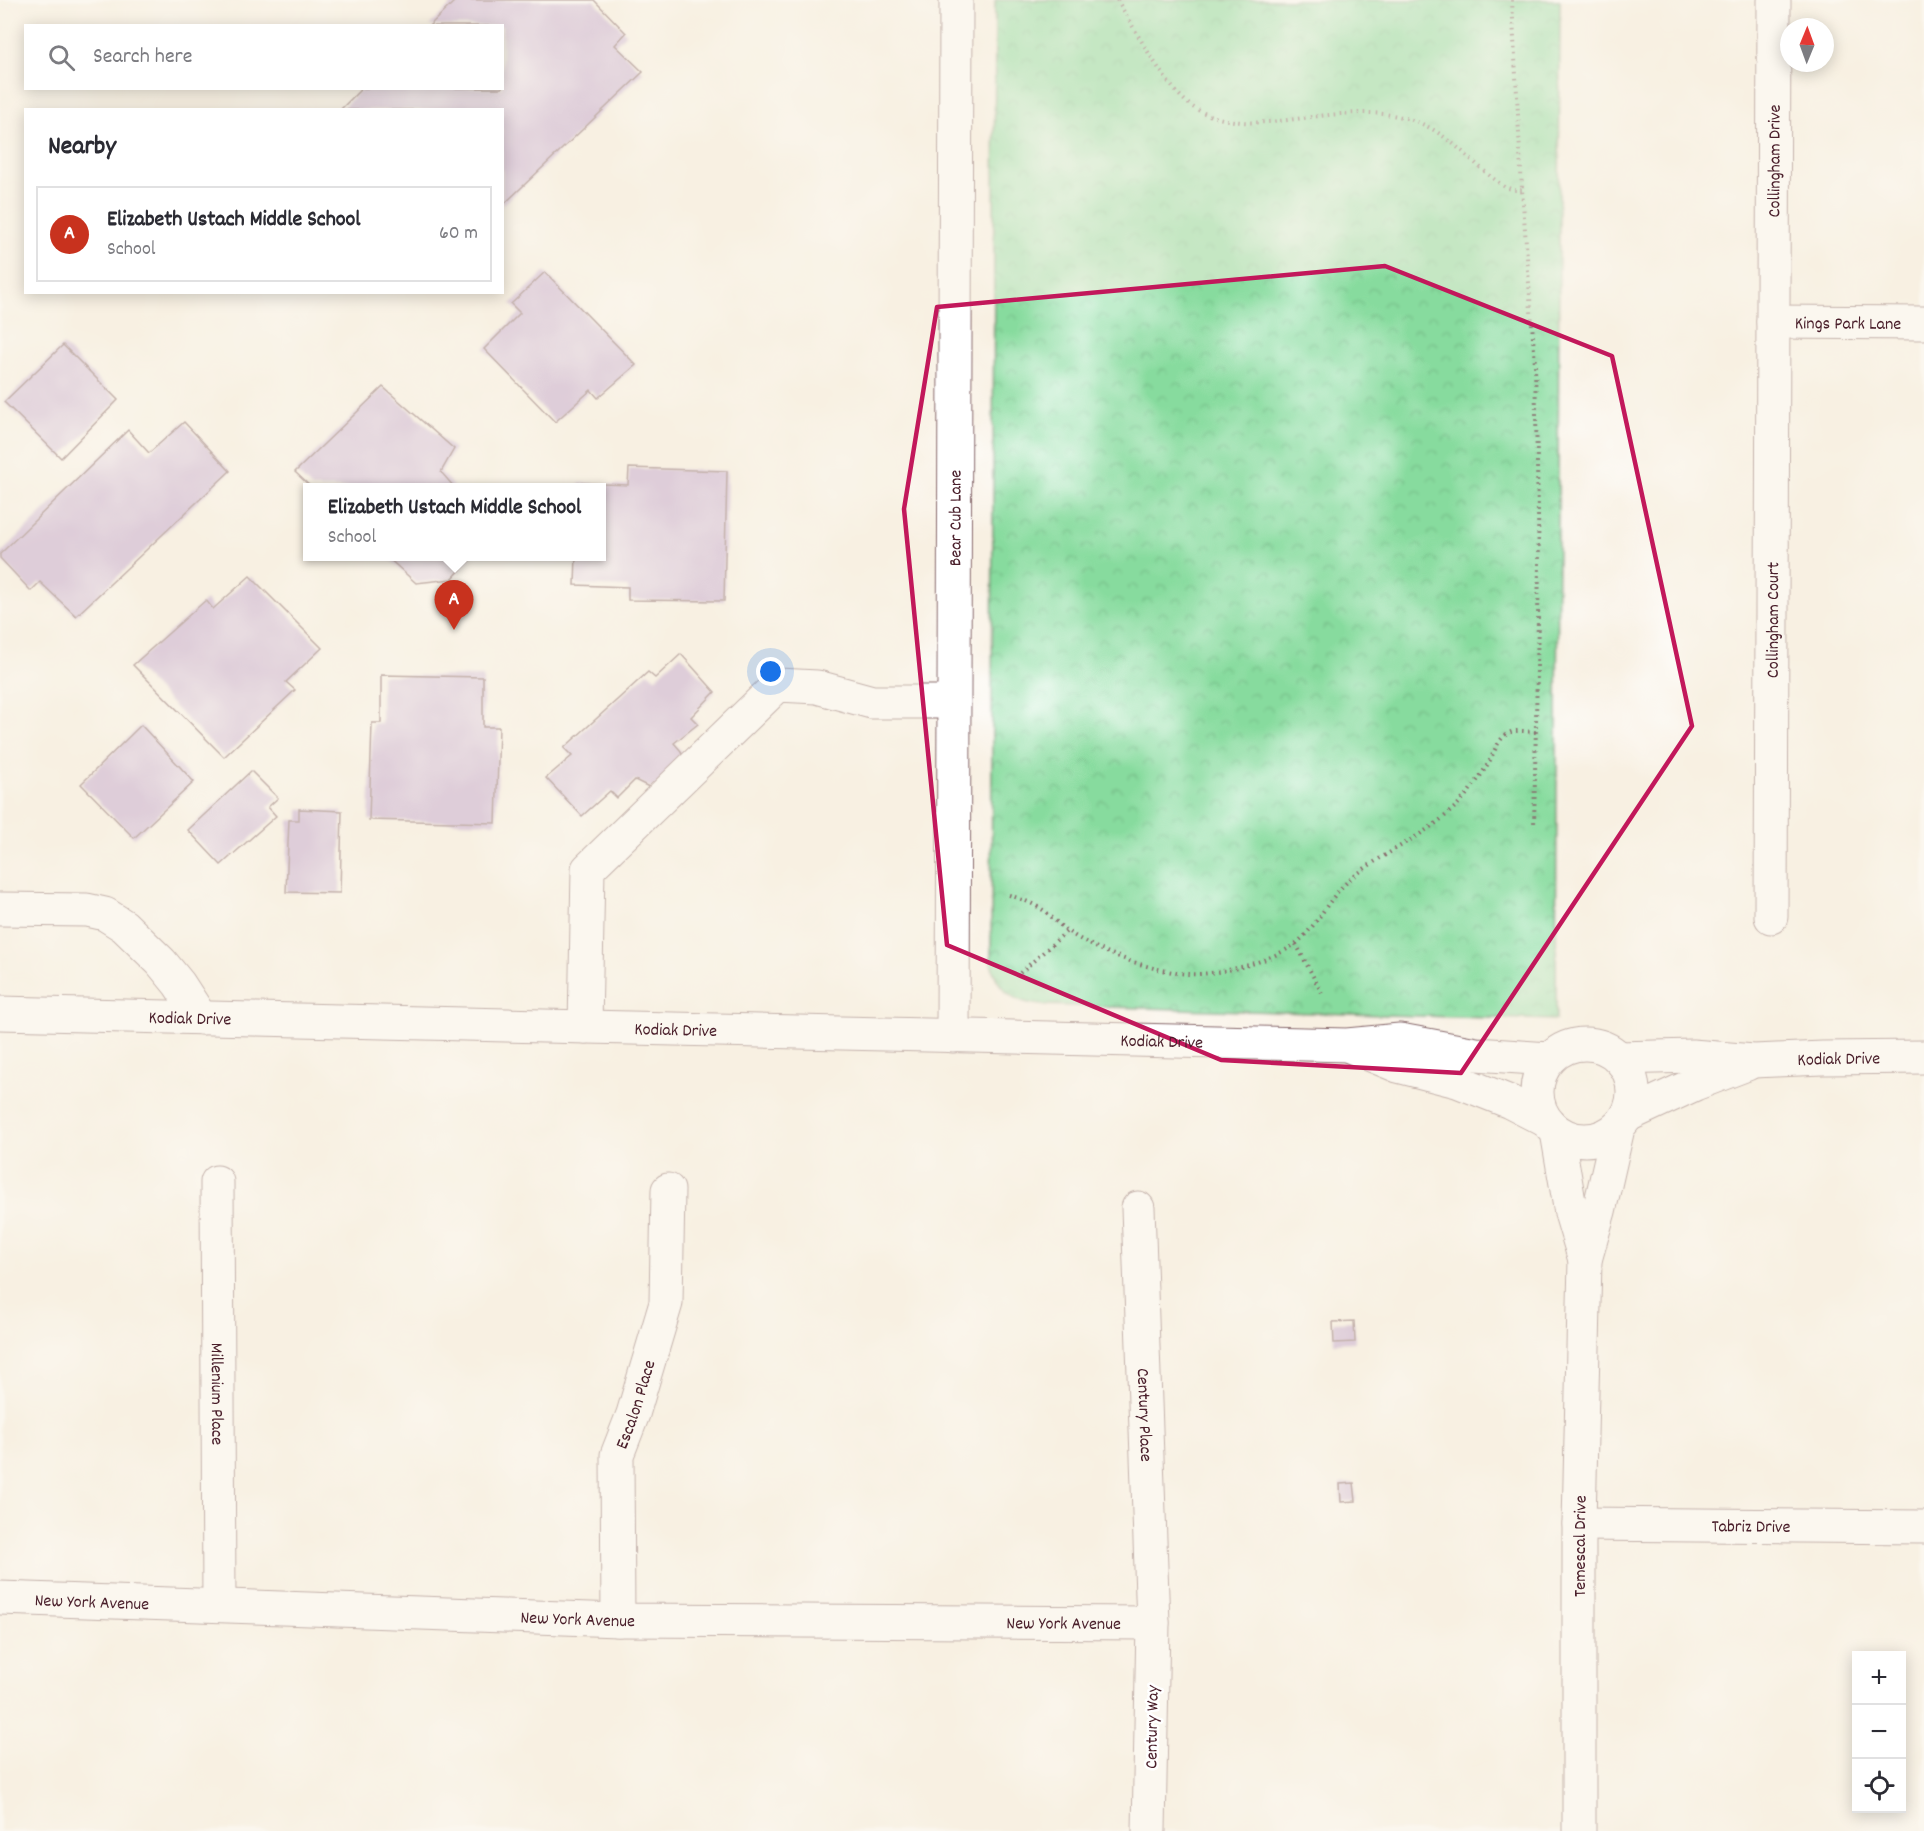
<!DOCTYPE html>
<meta charset="utf-8">
<style>
:root{--surface:#fff;--page:#f2f2f3;--text:#2b2b33;--muted:#7c7c81;--line:#e1e1e2;--accent:#c8321e}
body{margin:0;font-family:Dekko,sans-serif;background:var(--page);color:var(--text)}
.controls{position:absolute;right:18px;bottom:18px;display:grid;overflow:hidden;border-radius:0px;box-shadow:0 3px 15px #0003}
.controls button{width:54px;height:54px;display:grid;place-items:center;padding:0;border:0;border-bottom:2px solid var(--line);background:var(--surface);color:var(--text);font:30px sans-serif}
.compass{position:absolute;left:1780px;top:18px;width:54px;height:54px;border-radius:50%;background:var(--surface);box-shadow:0 3px 15px #0003;rotate:1deg}
.you{position:absolute;left:771px;top:672px;width:21px;height:21px;margin:-15px;border:4px solid #fff;border-radius:50%;background:#1a73e8;box-shadow:0 0 0 9px #1a73e833}
.badge{display:grid;place-items:center;width:39px;height:39px;border-radius:50%;background:var(--accent);color:#fff;font-size:20px;font-weight:700}
.pin{position:absolute;translate:-50% -50px;filter:drop-shadow(0 2px 3px #0008)}
.pin::after{content:'';position:absolute;top:32px;width:21px;height:18px;background:inherit;clip-path:polygon(0 0,100% 0,50% 100%)}
.popup{position:absolute;left:303px;top:483px;width:303px;height:78px;box-sizing:border-box;display:grid;place-content:center;border-radius:0px;background:var(--surface);filter:drop-shadow(0 2px 4px #0005);font-size:20px;white-space:nowrap;color:var(--muted)}
.popup b{font-size:22px;color:var(--text)}
.popup::after{content:'';position:absolute;left:50%;top:100%;margin-left:-12px;border:12px solid transparent;border-top-color:var(--surface)}
.list{margin:0;padding:0;list-style:none}
h2{display:flex;justify-content:space-between;align-items:center;height:78px;margin:0;padding:0 24px;font-size:26px}
h2 small{font-size:20px;font-weight:400;color:var(--muted)}
.list li{display:grid;grid-template-columns:39px 1fr auto;gap:18px;align-items:center;box-sizing:border-box;height:96px;margin:0 12px 12px;padding:0 12px;border:2px solid var(--line);border-radius:0px}
.list b{display:block;font-size:22px;white-space:nowrap}
.list p{margin:0;font-size:20px;white-space:nowrap;color:var(--muted)}
.list em{font-size:20px;font-style:normal;color:var(--muted)}
.icon{flex:none;width:33px;height:33px;fill:none;stroke:currentColor;stroke-width:2;stroke-linecap:round;stroke-linejoin:round}
.map{position:relative;flex:none;width:1924px;height:1831px;overflow:hidden}
.search{position:absolute;background:var(--surface);box-shadow:0 3px 15px #0003;left:24px;top:24px;width:480px;height:66px;display:flex;align-items:center;gap:15px;box-sizing:border-box;padding:0 21px;border-radius:0px;color:var(--muted);font-size:22px}
.panel{position:absolute;background:var(--surface);box-shadow:0 3px 15px #0003;left:24px;top:108px;width:480px;height:186px;border-radius:0px}
.map>svg:first-child{display:block}
</style>
<div class="map">
<svg width="1924" height="1831" viewBox="0 0 1924 1831">
<defs>
<pattern id="park-crowns" width="20" height="18" patternUnits="userSpaceOnUse" patternTransform="scale(1.5)"><rect width="20" height="18" fill="#87db9e"/><path d="M2 6a3 3 0 1 1 6 0M12 15a3 3 0 1 1 6 0" fill="none" stroke="#76bc88"/></pattern>
</defs>
<rect width="100%" height="100%" fill="#fff"/>
<filter id="ink" filterUnits="userSpaceOnUse"><feTurbulence type="fractalNoise" baseFrequency=".0167" numOctaves="2"/><feDisplacementMap in="SourceGraphic" scale="12" xChannelSelector="R" yChannelSelector="G"/><feConvolveMatrix kernelMatrix="1 2 1 2 8 2 1 2 1" color-interpolation-filters="sRGB"/></filter>
<filter id="wash" filterUnits="userSpaceOnUse"><feTurbulence type="fractalNoise" baseFrequency=".008" numOctaves="4" result="noise"/><feDisplacementMap in="SourceGraphic" scale="24" xChannelSelector="R" yChannelSelector="G"/><feGaussianBlur stdDeviation="1.35" result="paint"/><feColorMatrix in="noise" values="0 0 0 0 0 0 0 0 0 0 0 0 0 0 0 0 0 1.4 0 .05"/><feComposite in="paint" operator="in"/></filter>
<g filter="url(#wash)">
<rect width="100%" height="100%" fill="#f8f0e2"/>
<path fill="url(#park-crowns)" stroke="#687d64" stroke-width="1.5" d="M995,0H1560L1556,1020L1041,1005C1014,1003 997,989 991,963Z"/>
<g id="blocks">
<path fill="#bfa2ce" d="M456,0H594L626,33L615,45L643,72L502,206V110H340L362,88H502V26H429Z
M545,272L636,365L598,398L591,390L555,422L484,349L520,313L511,304Z
M63,345L118,400L61,458L4,402Z
M383,387L454,449L441,472L455,488H312L295,472Z
M184,422L230,471L76,616L40,582L31,591L0,558V554L128,430L149,453Z
M629,468L727,471L724,601L628,600V587L575,585L576,556H601V488H578L579,483L628,485Z
M386,556H473L452,579L416,583Z
M250,576L322,648L286,682L295,690L224,757L133,665L206,600L213,609Z
M681,654L715,692L691,717L698,724L674,743L681,751L683,761L653,789L635,780L617,798L610,791L582,816L546,778L572,756L564,748L648,672L655,678Z
M381,675L483,677V727H499L496,823L369,820L372,723H381Z
M141,725L194,782L134,838L81,784Z
M251,771L278,798L268,807L276,816L221,865L188,830Z
M299,809L342,811L340,893L286,892L289,820H299Z
M1354,1321L1355,1342L1334,1343L1333,1322Z
M1354,1483L1356,1501L1341,1502L1340,1484Z"/>
</g>
</g>
<g filter="url(#ink)">
<use href="#blocks" fill-opacity="0" stroke="#87686b" stroke-width="1.5"/>
<g fill="none" stroke-linecap="round" stroke-linejoin="round">
<g stroke="#87686b" stroke-width="35">
<g id="minor">
<path id="s1" d="M1773,322L1924,323"/>
<path d="M0,909L87,910L105,914L124,926L161,962L179,984L201,1018"/>
<path id="s2" d="M1771,917L1774,0"/>
<path id="s3" d="M0,1013L1347,1045L1400,1040L1476,1054L1549,1059"/>
<path d="M585,1027L588,869L778,685L817,687L872,702H954"/>
<path id="s4" d="M953,1036L956,0"/>
<circle cx="1585" cy="1092" r="48"/>
<path d="M1352,1047L1398,1066L1457,1081L1510,1102L1545,1120"/>
<path id="s5" d="M1619,1058L1692,1056L1754,1061L1823,1058L1924,1057"/>
<path d="M1628,1115L1695,1084L1747,1064"/>
<path d="M1557,1132L1571,1213L1585,1260"/>
<path id="s6" d="M217,1182L219,1605"/>
<path id="s7" d="M1138,1208L1153,1623L1149,1831"/>
<path id="s8" d="M1579,1524L1924,1527"/>
<path id="s9" d="M0,1598L618,1620L1153,1623"/>
<path id="s10" d="M618,1620L617,1455L633,1414L666,1303L668,1190"/>
<path id="s11" d="M1579,1831V1524L1585,1260L1599,1211L1618,1128"/>
</g>
</g>
<path stroke="#87686b" stroke-width="4" stroke-dasharray="1.5 4.5" stroke-linecap="butt" d="M1117,0C1135,29 1164,85 1190,105C1205,116 1223,120 1241,122C1267,124 1293,119 1319,116C1348,113 1380,110 1409,119C1449,131 1472,165 1505,187L1514,190H1522
M1512,0L1522,190L1535,364L1539,564L1534,827
M1009,895C1022,899 1035,904 1046,912C1053,918 1059,925 1066,930C1094,951 1154,972 1189,974C1219,976 1283,959 1303,937C1321,919 1331,894 1352,878C1384,852 1423,837 1453,809C1467,796 1479,779 1489,762C1494,753 1498,738 1509,733C1516,729 1528,732 1536,732
M1296,944L1324,997
M1020,973L1067,931"/>
<use href="#minor" stroke="#fff" stroke-width="33"/>
</g>
</g>
<path d="M0 0H1924V1831H0ZM1385,266L1612,356L1692,726L1461,1073L1221,1060L947,945L904,509L937,307Z" fill="#f8f0e2" fill-opacity=".55" fill-rule="evenodd"/>
<path fill="none" stroke="#c2185b" stroke-width="4.5" stroke-linejoin="round" d="M1385,266L1612,356L1692,726L1461,1073L1221,1060L947,945L904,509L937,307Z"/>
<g text-anchor="middle" stroke-width="5" stroke-linejoin="round" paint-order="stroke">
<g font-size="18" fill="#4a1f2b" stroke="#fff">
<text dy="6" stroke="none"><textPath href="#s2" startOffset="756">Collingham Drive</textPath></text>
<text dy="6" stroke="none"><textPath href="#s1" startOffset="75">Kings Park Lane</textPath></text>
<text dy="6" stroke="none"><textPath href="#s4" startOffset="518">Bear Cub Lane</textPath></text>
<text dy="6" stroke="none"><textPath href="#s2" startOffset="297">Collingham Court</textPath></text>
<text dy="6" stroke="none"><textPath href="#s3" startOffset="190">Kodiak Drive</textPath></text>
<text dy="6" stroke="none"><textPath href="#s3" startOffset="676">Kodiak Drive</textPath></text>
<text dy="6" stroke="none"><textPath href="#s3" startOffset="1162">Kodiak Drive</textPath></text>
<text dy="6" stroke="none"><textPath href="#s5" startOffset="220">Kodiak Drive</textPath></text>
<text dy="6" stroke="none"><textPath href="#s6" startOffset="212">Millenium Place</textPath></text>
<text dy="6" stroke="none"><textPath href="#s10" startOffset="219">Escalon Place</textPath></text>
<text dy="6" stroke="none"><textPath href="#s7" startOffset="207">Century Place</textPath></text>
<text dy="6" stroke="none"><textPath href="#s8" startOffset="172">Tabriz Drive</textPath></text>
<text dy="6" stroke="none"><textPath href="#s11" startOffset="285">Temescal Drive</textPath></text>
<text dy="6" stroke="none"><textPath href="#s9" startOffset="92">New York Avenue</textPath></text>
<text dy="6" stroke="none"><textPath href="#s9" startOffset="578">New York Avenue</textPath></text>
<text dy="6" stroke="none"><textPath href="#s9" startOffset="1064">New York Avenue</textPath></text>
<text transform="translate(1151 1727) rotate(-89)" y="6">Century Way</text>
</g>
</g>
</svg>
<div class="controls">
<button>+</button>
<button>−</button>
<button><svg class="icon" aria-label="locate" viewBox="0 0 24 24"><circle cx="12" cy="12" r="6"/><path d="M12 2v4M12 18v4M2 12h4M18 12h4"/></svg></button>
</div>
<svg class="compass" viewBox="-18 -18 36 36"><path d="M0-13l5 13h-10z" fill="#e53935"/><path d="M0 13l5-13h-10z" fill="#7c7c81"/></svg>
<div class="you"></div>
<div class="pin badge" style="left:454px;top:630px">A</div>
<div class="popup"><b>Elizabeth Ustach Middle School</b>School</div>
<div class="search"><svg class="icon" aria-label="search" viewBox="0 0 24 24"><circle cx="10" cy="10" r="6"/><path d="M15 15l6 6"/></svg>Search here</div>
<section class="panel">
<h2>Nearby<small></small></h2>
<ul class="list">
<li><span class="badge">A</span><div><b>Elizabeth Ustach Middle School</b><p>School</p></div><em>60 m</em></li>
</ul>
</section>
</div>
